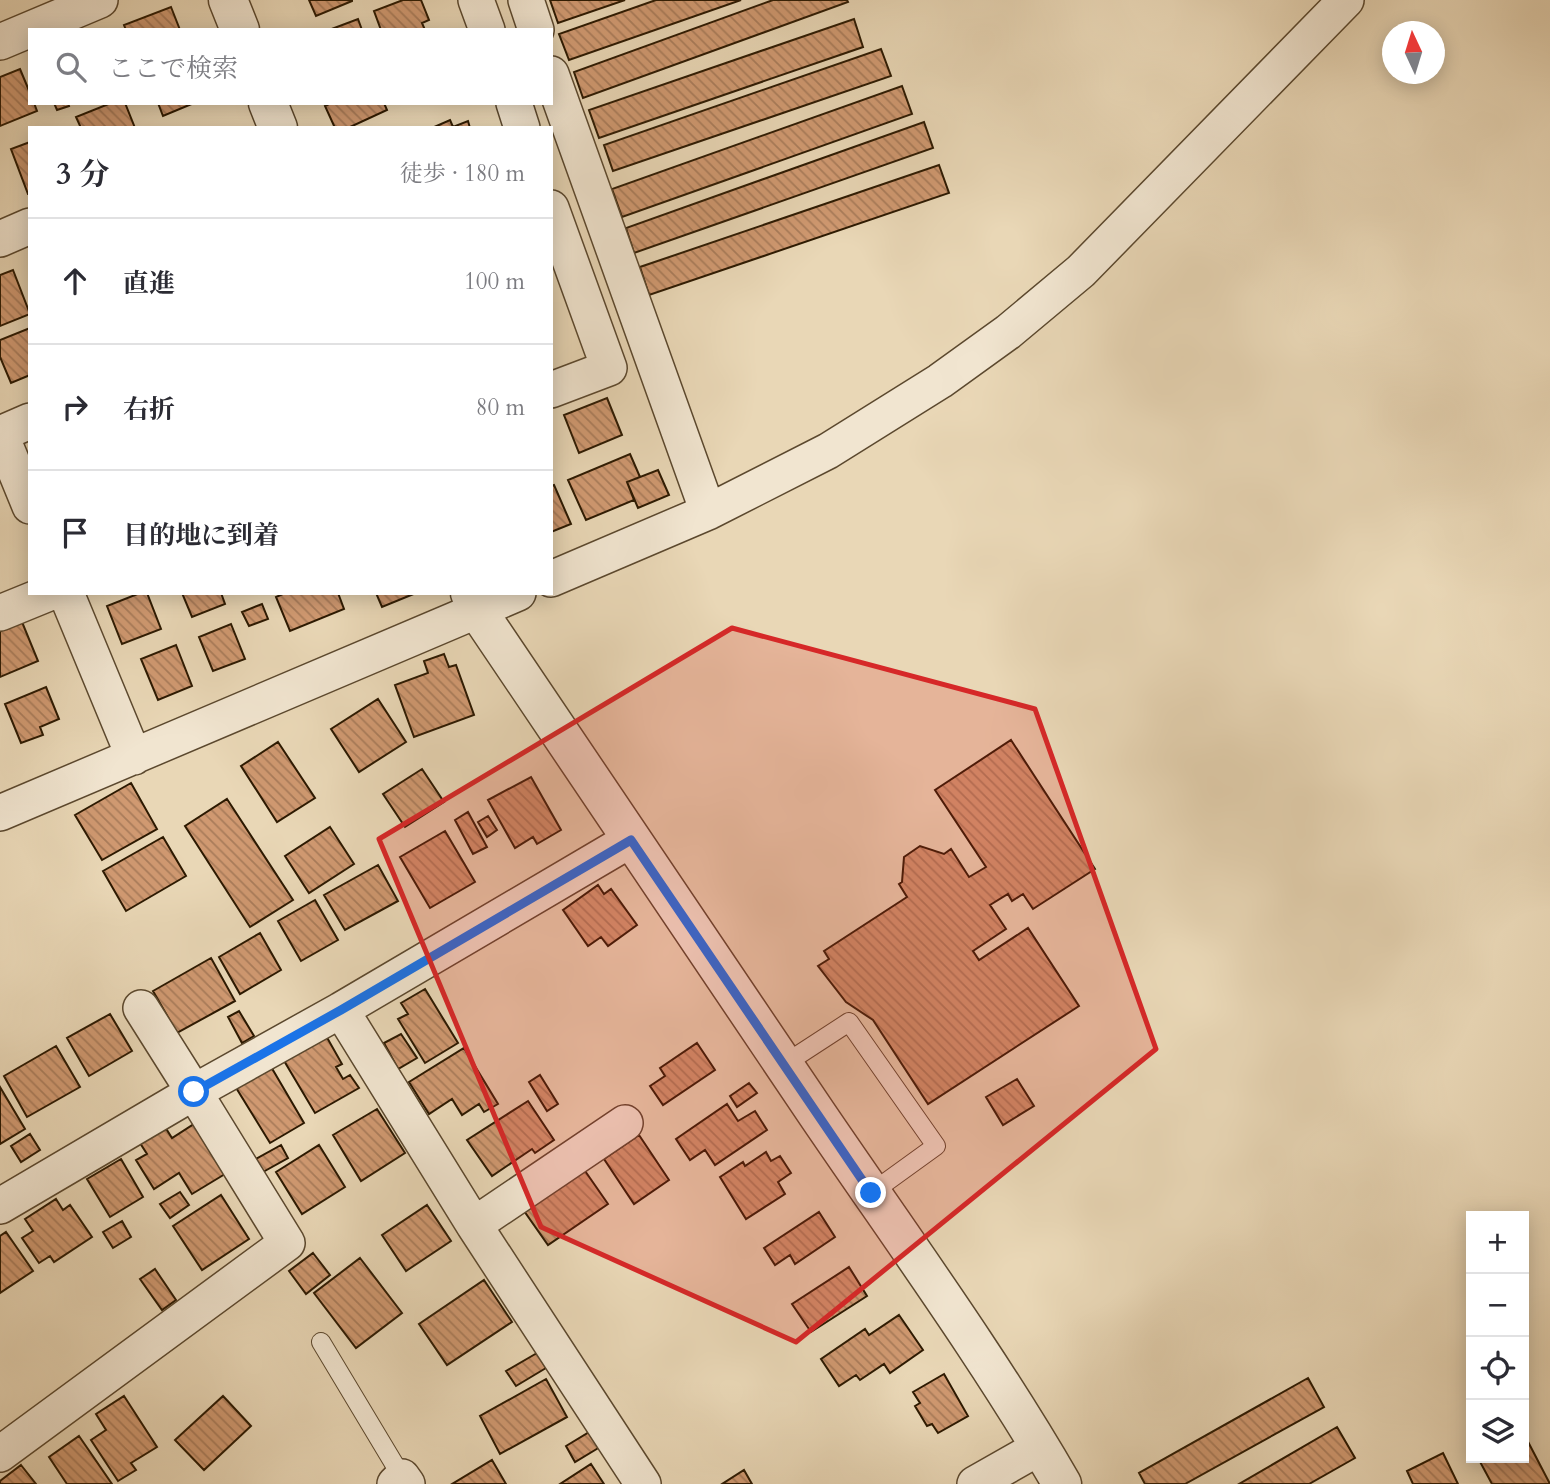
<!DOCTYPE html>
<html lang="ja">
<meta charset="utf-8">
<style>
:root{--surface:#fff;--page:#f2f2f3;--text:#2b2b33;--muted:#7c7c81;--line:#e1e1e2}
body{margin:0;font-family:Cardo,"Noto Serif JP",serif;background:var(--page);color:var(--text)}
.controls{position:absolute;right:21px;bottom:21px;display:grid;overflow:hidden;border-radius:0px;box-shadow:0 4px 18px #0003}
.controls button{width:63px;height:63px;display:grid;place-items:center;padding:0;border:0;border-bottom:2px solid var(--line);background:var(--surface);color:var(--text);font:35px sans-serif}
.compass{position:absolute;left:1382px;top:21px;width:63px;height:63px;border-radius:50%;background:var(--surface);box-shadow:0 4px 18px #0003;rotate:356deg}
.stop{position:absolute;width:21px;height:21px;margin:-16px;border:5px solid #1a73e8;border-radius:50%;background:#fff}
.stop.end{background:#1a73e8;border-color:#fff;box-shadow:0 2px 7px #0008}
.list{margin:0;padding:0;list-style:none}
h2{display:flex;justify-content:space-between;align-items:center;height:91px;margin:0;padding:0 28px;font-size:30px}
h2 small{font-size:23px;font-weight:400;color:var(--muted)}
.list li{display:grid;grid-template-columns:46px 1fr auto;gap:21px;align-items:center;box-sizing:border-box;height:126px;padding:0 28px;border-top:2px solid var(--line)}
.list b{display:block;font-size:26px;white-space:nowrap}
.list em{font-size:23px;font-style:normal;color:var(--muted)}
.icon{flex:none;width:38px;height:38px;fill:none;stroke:currentColor;stroke-width:2;stroke-linecap:round;stroke-linejoin:round}
.map{position:relative;flex:none;width:1550px;height:1484px;overflow:hidden}
.search{position:absolute;background:var(--surface);box-shadow:0 4px 18px #0003;left:28px;top:28px;width:525px;height:77px;display:flex;align-items:center;gap:18px;box-sizing:border-box;padding:0 24px;border-radius:0px;color:var(--muted);font-size:26px}
.panel{position:absolute;background:var(--surface);box-shadow:0 4px 18px #0003;left:28px;top:126px;width:525px;height:469px;border-radius:0px}
.map>svg:first-child{display:block}
</style>
<div class="map">
<svg width="1550" height="1484" viewBox="0 0 1550 1484">
<defs>
<pattern id="building-back-hatch" width="6" height="6" patternUnits="userSpaceOnUse" patternTransform="scale(1.75)"><rect width="6" height="6" fill="#d09971"/><path d="M-1 5l2 2M0 0l6 6M5-1l2 2" fill="none" stroke="#a97c5a"/></pattern>
</defs>
<rect width="100%" height="100%" fill="#e9d7b6"/>
<filter id="stains"><feTurbulence type="fractalNoise" baseFrequency=".00286" numOctaves="4"/><feColorMatrix values="0 0 0 0 .2 0 0 0 0 .09 0 0 0 0 .02 0 0 0 .5 -.17"/></filter>
<radialGradient id="worn" r=".72"><stop offset=".6" stop-color="#630" stop-opacity="0"/><stop offset="1" stop-color="#630" stop-opacity=".3"/></radialGradient>
<path fill="url(#building-back-hatch)" stroke="#2c1901" stroke-width="2" d="M309,0H352V1L316,16Z
M403,0H421L429,20L422,23L425,30H381L374,11Z
M550,0H625L558,23Z
M656,0H741L569,60L559,34Z
M773,0H847L848,2L583,98L574,72Z
M171,7L180,30H126L124,25Z
M358,19L362,30H329Z
M854,19L863,47L599,138L589,110Z
M881,49L891,76L613,171L604,145Z
M20,69L30,93V103H34L37,111L0,126V77Z
M902,86L912,114L622,217L612,189Z
M54,103H68L69,106L57,110Z
M111,103H125L135,128H81L76,117Z
M158,103H194L163,116Z
M331,103H384L387,110L348,128H335L325,106Z
M450,120L453,127L468,121L470,128H432Z
M924,122L933,148L634,253L626,228Z
M30,142V194H28L11,149Z
M939,165L949,193L649,295L640,267Z
M13,270L30,314L0,326V275Z
M30,328V375L11,383L0,357V340Z
M607,398L622,435L579,453L564,415Z
M630,454L640,477L627,482L634,500L586,520L568,480Z
M658,470L669,495L638,508L627,482Z
M554,485L571,524L551,532V486Z
M140,593H147L161,629L122,644L107,606Z
M182,593H221L225,604L192,617Z
M285,593H338L344,609L290,631L276,597Z
M376,593H416L382,607Z
M262,604L268,619L249,626L242,612Z
M22,622L38,661L0,677V631Z
M231,624L245,659L213,671L199,637Z
M176,645L192,686L158,700L141,659Z
M444,654L449,667L456,665L474,715L414,737L395,685L428,673L424,661Z
M46,687L59,719L40,727L43,735L21,743L5,704Z
M378,699L406,742L359,772L331,729Z
M1011,740L1095,869L1033,909L1023,894L1012,901L1008,894L990,905L1006,929L973,951L979,960L1028,928L1079,1006L928,1104L873,1020L846,1002L818,966L829,959L824,951L907,897L899,884L902,882L904,857L920,846L944,854L951,849L969,877L986,867L935,790Z
M278,742L315,798L277,822L241,766Z
M422,769L444,802L405,827L383,794Z
M531,777L561,830L537,844L533,837L515,848L488,800Z
M131,783L157,829L102,860L75,815Z
M227,799L293,900L250,927L185,826Z
M468,812L487,847L473,854L455,820Z
M488,816L497,830L487,837L478,822Z
M330,827L354,864L309,893L285,856Z
M445,831L475,882L430,908L400,857Z
M163,837L186,876L126,911L103,871Z
M378,865L398,901L345,930L324,895Z
M598,885L604,894L611,889L637,925L608,946L601,937L588,946L563,910Z
M315,900L338,940L301,961L278,921Z
M260,933L281,970L240,994L219,957Z
M211,958L235,1001L177,1033L153,991Z
M425,989L458,1043L425,1063L398,1019L408,1014L401,1003Z
M239,1011L254,1036L242,1043L228,1017Z
M110,1014L132,1051L89,1076L67,1038Z
M325,1034L342,1064L336,1067L343,1079L350,1075L359,1088L315,1113L283,1059Z
M401,1034L417,1058L398,1069L384,1043Z
M697,1043L715,1070L663,1105L650,1086L665,1076L660,1068Z
M56,1046L80,1087L27,1117L4,1076Z
M464,1048L498,1104L484,1112L479,1104L462,1115L452,1099L429,1114L409,1082Z
M270,1065L304,1123L270,1143L235,1086Z
M540,1075L558,1104L547,1111L529,1082Z
M1017,1079L1034,1106L1003,1125L986,1097Z
M749,1083L757,1093L737,1107L730,1096Z
M0,1087L25,1129L0,1144Z
M528,1101L554,1140L535,1153L532,1149L492,1176L467,1140Z
M727,1104L738,1121L755,1111L767,1130L715,1165L705,1150L690,1160L676,1139Z
M377,1109L405,1153L361,1181L333,1135Z
M194,1124L225,1174L192,1194L179,1173L154,1189L136,1160L147,1154L140,1143L165,1127L172,1138Z
M30,1134L40,1150L21,1162L11,1146Z
M639,1135L669,1180L634,1204L604,1159Z
M281,1145L288,1158L263,1172L256,1159Z
M319,1145L345,1187L302,1214L276,1172Z
M766,1152L771,1161L780,1156L791,1173L778,1182L785,1194L746,1219L720,1177L743,1162L745,1166Z
M121,1159L143,1197L110,1217L87,1179Z
M583,1168L608,1204L548,1245L522,1208Z
M180,1192L189,1205L170,1218L160,1204Z
M221,1195L249,1239L202,1270L173,1226Z
M56,1199L63,1210L70,1205L92,1237L54,1262L50,1256L39,1263L22,1238L33,1231L25,1219Z
M427,1205L451,1241L406,1271L382,1235Z
M819,1212L835,1237L795,1264L790,1255L775,1265L764,1248Z
M122,1221L131,1237L113,1248L103,1232Z
M6,1232L33,1271L0,1293V1236Z
M313,1253L330,1275L306,1294L289,1271Z
M360,1258L402,1313L356,1348L314,1293Z
M849,1267L867,1296L811,1332L792,1304Z
M155,1269L176,1300L162,1310L140,1279Z
M484,1280L512,1322L447,1365L419,1324Z
M899,1315L923,1350L890,1373L884,1364L860,1380L856,1375L839,1386L821,1359L865,1329L869,1335Z
M537,1353L546,1368L516,1386L506,1371Z
M944,1374L968,1416L938,1433L932,1424L927,1426L915,1406L920,1403L913,1392Z
M1308,1378L1324,1407L1185,1484H1145L1139,1473Z
M546,1379L567,1417L500,1454L480,1416Z
M124,1396L157,1447L131,1463L136,1470L118,1481L91,1440L106,1430L96,1414Z
M223,1396L251,1426L204,1470L175,1440Z
M1337,1427L1355,1458L1309,1484H1239Z
M591,1431L600,1447L575,1462L566,1446Z
M1524,1434L1550,1484H1492L1478,1458H1524Z
M79,1436L112,1484H67L49,1457Z
M1443,1453L1458,1484H1413L1407,1471Z
M492,1460L506,1484H452Z
M591,1464L604,1484H560Z
M21,1465L36,1484H0V1481Z
M744,1470L752,1484H722Z"/>
<g fill="none" stroke-linecap="round" stroke-linejoin="round">
<g stroke="#5b482e" stroke-width="20">
<path id="service" d="M783,1065L849,1022L936,1146L871,1193
M321,1342L402,1477"/>
</g>
<g stroke="#5b482e" stroke-width="38">
<path id="minor" d="M476,0L487,30
M526,0L536,30
M0,42L100,0
M551,74L708,512
M514,103L522,128
M551,208L609,368L551,390
M0,239L30,226
M0,433L30,506
M0,434L30,421
M551,579L708,512L828,451L940,381L1008,332L1081,271L1346,0
M66,593L134,757
M0,613L49,593
M0,813L518,593
M341,1010L474,1225L643,1484
M0,1206L194,1092L141,1008
M474,1225L625,1123
M0,1454L287,1243L194,1092L341,1010L630,840
M395,1484L402,1477L407,1484
M975,1484L1040,1447"/>
</g>
<g stroke="#5b482e" stroke-width="41">
<path id="tertiary" d="M228,0L240,30
M268,103L278,128
M470,593L477,610C590,779 703,947 817,1114C900,1236 988,1356 1062,1484"/>
</g>
<use href="#service" stroke="#f1e5d0" stroke-width="18"/>
<use href="#minor" stroke="#f1e5d0" stroke-width="35"/>
<use href="#tertiary" stroke="#f1e5d0" stroke-width="38"/>
</g>
<g fill="none" stroke-linecap="round" stroke-linejoin="round">
<path stroke="#1a73e8" stroke-width="9" d="M194,1092L341,1010L631,840L871,1193"/>
</g>
<path fill="#d62828" fill-opacity="0.2" stroke="#d62828" stroke-width="5" stroke-linejoin="round" d="M732,628L1035,709L1156,1049L796,1342L541,1227L379,839Z"/>
<rect width="100%" height="100%" filter="url(#stains)"/>
<rect width="100%" height="100%" fill="url(#worn)"/>
</svg>
<div class="controls">
<button>+</button>
<button>−</button>
<button><svg class="icon" aria-label="locate" viewBox="0 0 24 24"><circle cx="12" cy="12" r="6"/><path d="M12 2v4M12 18v4M2 12h4M18 12h4"/></svg></button>
<button><svg class="icon" aria-label="layers" viewBox="0 0 24 24"><path d="M12 4l9 5-9 5-9-5zM3 14l9 5 9-5"/></svg></button>
</div>
<svg class="compass" viewBox="-18 -18 36 36"><path d="M0-13l5 13h-10z" fill="#e53935"/><path d="M0 13l5-13h-10z" fill="#7c7c81"/></svg>
<div class="stop" style="left:194px;top:1092px"></div>
<div class="stop end" style="left:871px;top:1193px"></div>
<div class="search"><svg class="icon" aria-label="search" viewBox="0 0 24 24"><circle cx="10" cy="10" r="6"/><path d="M15 15l6 6"/></svg>ここで検索</div>
<section class="panel">
<h2>3 分<small>徒歩 · 180 m</small></h2>
<ul class="list">
<li><svg class="icon" aria-label="ahead" viewBox="0 0 24 24"><path d="M12 20V5M6 11l6-6 6 6"/></svg><div><b>直進</b></div><em>100 m</em></li>
<li><svg class="icon" aria-label="right" viewBox="0 0 24 24"><path d="M7 20v-9h11M14 6l5 5-5 5"/></svg><div><b>右折</b></div><em>80 m</em></li>
<li><svg class="icon" aria-label="arrive" viewBox="0 0 24 24"><path d="M6 21V4h12l-3 4 3 4H6"/></svg><div><b>目的地に到着</b></div></li>
</ul>
</section>
</div>
